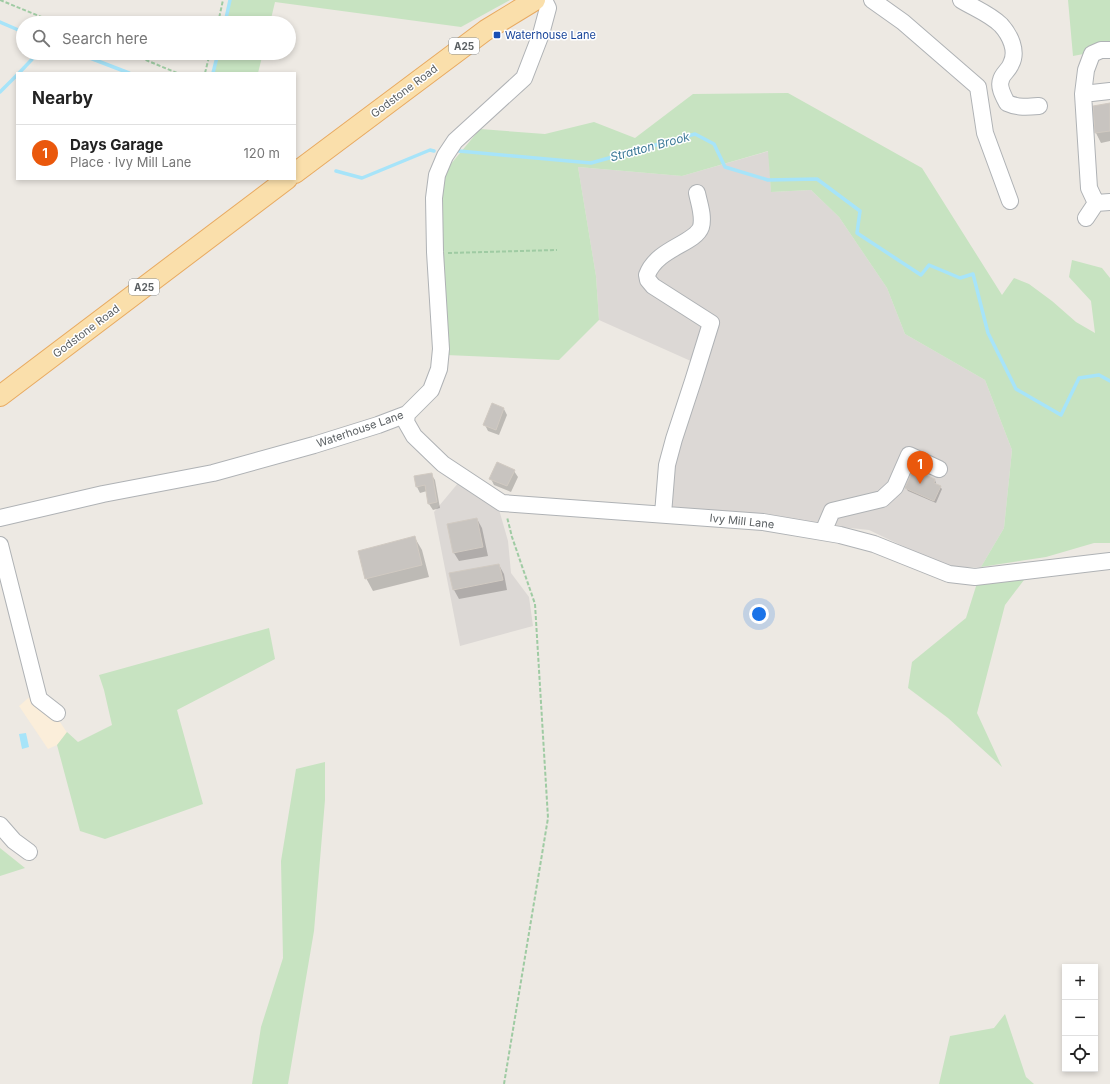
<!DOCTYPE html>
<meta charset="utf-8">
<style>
:root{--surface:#fff;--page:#f2f2f2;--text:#222;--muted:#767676;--line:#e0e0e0;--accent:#ea580c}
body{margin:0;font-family:Inter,sans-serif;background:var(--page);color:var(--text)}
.controls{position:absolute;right:12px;bottom:12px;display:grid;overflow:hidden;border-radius:0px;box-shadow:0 2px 6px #0003}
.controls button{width:36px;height:36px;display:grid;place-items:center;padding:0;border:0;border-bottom:1px solid var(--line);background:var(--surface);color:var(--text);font:20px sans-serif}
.you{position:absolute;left:759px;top:614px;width:14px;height:14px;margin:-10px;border:3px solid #fff;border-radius:50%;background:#1a73e8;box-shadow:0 0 0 6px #1a73e833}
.badge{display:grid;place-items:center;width:26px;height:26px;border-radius:50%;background:var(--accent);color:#fff;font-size:13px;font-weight:700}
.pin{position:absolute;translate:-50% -33px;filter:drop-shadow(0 1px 2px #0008)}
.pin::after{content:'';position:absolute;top:21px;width:14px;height:12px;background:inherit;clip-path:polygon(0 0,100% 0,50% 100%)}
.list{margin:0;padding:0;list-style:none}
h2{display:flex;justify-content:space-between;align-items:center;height:52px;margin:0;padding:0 16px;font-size:17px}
h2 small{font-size:13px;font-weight:400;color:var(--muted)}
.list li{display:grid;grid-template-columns:26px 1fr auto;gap:12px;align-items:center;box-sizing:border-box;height:56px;padding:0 16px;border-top:1px solid var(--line)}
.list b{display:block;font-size:15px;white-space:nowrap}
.list p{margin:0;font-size:13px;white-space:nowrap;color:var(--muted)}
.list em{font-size:13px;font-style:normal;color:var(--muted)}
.icon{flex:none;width:22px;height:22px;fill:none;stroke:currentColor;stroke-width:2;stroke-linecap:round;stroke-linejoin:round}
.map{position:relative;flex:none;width:1110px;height:1084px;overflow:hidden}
.search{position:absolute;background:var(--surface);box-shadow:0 2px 6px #0003;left:16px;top:16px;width:280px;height:44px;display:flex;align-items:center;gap:10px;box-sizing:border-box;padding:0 14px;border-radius:22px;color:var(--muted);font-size:15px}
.panel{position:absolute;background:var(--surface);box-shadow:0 2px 6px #0003;left:16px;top:72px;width:280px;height:108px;border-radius:0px}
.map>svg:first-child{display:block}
</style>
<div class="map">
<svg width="1110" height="1084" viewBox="0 0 1110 1084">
<rect width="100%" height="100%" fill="#ede9e3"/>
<path fill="#fbeeda" d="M41,687L44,698L68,734L57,745L48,749L19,706Z"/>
<path fill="#dcd8d5" d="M769,151L771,192L811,190L839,217L887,288L905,334L985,380L1012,450L1004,528L981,567H947L869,530L655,507L667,438L693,362L599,320L596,276L578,167L682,176Z
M459,482L498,506L508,541L511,573L529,597L533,626L460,646L434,512Z"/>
<path fill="#c7e3c1" d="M230,0H510L461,27L275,2L270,23H225Z
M1068,0H1110V49L1073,56Z
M218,53H263L258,73H213Z
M788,93L922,168L1002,295L1014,278L1029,284L1052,301L1076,322L1095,333L1091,301L1069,277L1072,260L1102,268L1110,278V543H1094L1046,557L981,567L1004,528L1012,450L985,380L905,334L887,288L839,217L811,190L771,192L768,151L682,176L578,167L596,276L599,320L559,360L446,355L439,217L445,171L480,129L545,134L594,122L635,138L693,94Z
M1027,576L1005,605L977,713L1002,767L948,718L908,688L912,662L966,618L978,580Z
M269,628L275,659L177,710L203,804L105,839L80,831L57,745L67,732L78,742L112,725L104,690L99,675Z
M325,762V800L314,931L288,1084H252L261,1027L283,958L281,861L296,769Z
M0,848L25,868L0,876Z
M1005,1014L1026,1077L1034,1084H939L950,1036L994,1028Z"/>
<path fill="#a7e4f9" d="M26,733L29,747L22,749L19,734Z"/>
<path fill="#0003" d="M1110,104V141L1101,143L1096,133L1094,106Z
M493,405L504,409L507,415L499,435L488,431L485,425Z
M514,471L518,477L511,492L494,485L491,479Z
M431,474L435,480L440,508L433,510L429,504L427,491L420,493L417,487Z
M935,480L936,483L935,485L940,487L942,489L936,503L908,491L906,488Z
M477,519L482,528L488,556L459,561L454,553Z
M415,538L422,550L429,577L373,591L366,578Z
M499,565L504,574L507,590L459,599L454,590Z"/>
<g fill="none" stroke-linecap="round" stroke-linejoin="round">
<path stroke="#a7e4f9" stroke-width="3.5" d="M0,22L23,32
M225,23L230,0
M77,53L129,73
M19,73L38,53
M213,73L218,53
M0,92L17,75
M459,151L591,163L695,134L714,144L725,167L768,180L817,179L860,211L857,233L921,275L929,265L960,278L973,274L988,333L1016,389L1061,415L1079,378L1099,375L1110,381
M336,171L362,178L430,150L434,151"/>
</g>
<path fill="#c8c4c0" stroke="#d1cac2" d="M1110,103V131L1095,133L1093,106Z
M492,403L504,408L496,430L483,425Z
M497,462L515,470L507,486L489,479Z
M913,470L935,479L934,483L941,486L934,501L905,488Z
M432,473L437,502L428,504L425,485L416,487L414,476Z
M477,518L483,547L453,553L447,524Z
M415,536L422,565L365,579L358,551Z
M499,564L503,580L453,590L449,573Z"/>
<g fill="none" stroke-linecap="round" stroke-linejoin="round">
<g stroke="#afb2b5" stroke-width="18">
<path id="minor" d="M872,0L903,22L978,87L985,133L1010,201
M961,0C974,8 990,14 1001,25C1010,35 1018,51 1011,64C1009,70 1002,74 1001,80C998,87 1004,97 1007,103C1018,108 1028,107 1039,106
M1110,50H1101L1092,54L1086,70L1083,94L1089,188L1096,203L1110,202
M1083,94L1110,91
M1086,218L1096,203
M407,414L406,422L414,436L443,464L502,503L763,522L840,535L874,544L949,574L975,577L1110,561
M663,514L667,465L674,439L693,381L711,323L653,286L648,280L647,275C657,248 695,244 701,227C704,216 699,203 697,193
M0,518L103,494L213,473L314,445L378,425L407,414L431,390L439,369L441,349L435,252L434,198L437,175L445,156L455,141L524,78L541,34L548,8L544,0
M823,532L832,511L882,499L895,487L909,455L939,469
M0,545L39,699L57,713
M0,825L14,841L29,852"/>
</g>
<g stroke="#e8aa61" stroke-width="22">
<path id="major" d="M295,173L486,30L535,0
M0,396L287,179"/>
</g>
<path stroke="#9fcba3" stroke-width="2" stroke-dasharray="4 2" stroke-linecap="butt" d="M0,0L56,23
M218,23L223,0
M129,53L177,73
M205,73L210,53
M448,253L557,250
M504,1084L548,818L535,604L512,537L507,517"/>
<use href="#minor" stroke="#fff" stroke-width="16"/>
<use href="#major" stroke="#fadfab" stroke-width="20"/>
</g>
<rect fill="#1a4fb4" stroke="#fff" stroke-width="1.5" x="493" y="31" width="8" height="8" rx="2"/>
<g text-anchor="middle" stroke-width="3" stroke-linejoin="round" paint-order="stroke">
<g fill="#fff" stroke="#8c9092" stroke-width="1">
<rect x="449" y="38" width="30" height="16" rx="3"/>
<rect x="129" y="279" width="30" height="16" rx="3"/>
</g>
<g font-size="10" font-weight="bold" fill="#5b6063">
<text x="464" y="50">A25</text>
<text x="144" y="291">A25</text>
</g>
<g font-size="11" fill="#164399" stroke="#fff" text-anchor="start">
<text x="505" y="39">Waterhouse Lane</text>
</g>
<g font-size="11" fill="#5b6063" stroke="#fff">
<text transform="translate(404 91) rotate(-37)" y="4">Godstone Road</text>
<text transform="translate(86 331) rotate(-37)" y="4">Godstone Road</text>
<text transform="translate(360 429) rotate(-19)" y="4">Waterhouse Lane</text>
<text transform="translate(742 521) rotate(6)" y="4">Ivy Mill Lane</text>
</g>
<g font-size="12" font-style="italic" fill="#3f7b99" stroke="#fff">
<text transform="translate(650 147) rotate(-15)" y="4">Stratton Brook</text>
</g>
</g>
</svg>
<div class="controls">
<button>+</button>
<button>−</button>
<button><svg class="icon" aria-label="locate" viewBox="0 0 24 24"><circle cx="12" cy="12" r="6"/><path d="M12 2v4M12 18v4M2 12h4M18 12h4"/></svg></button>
</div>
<div class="you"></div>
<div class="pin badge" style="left:920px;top:484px">1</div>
<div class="search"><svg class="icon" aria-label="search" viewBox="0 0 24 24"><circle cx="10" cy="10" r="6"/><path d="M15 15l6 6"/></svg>Search here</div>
<section class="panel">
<h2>Nearby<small></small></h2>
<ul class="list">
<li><span class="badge">1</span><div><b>Days Garage</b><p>Place · Ivy Mill Lane</p></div><em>120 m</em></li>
</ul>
</section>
</div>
